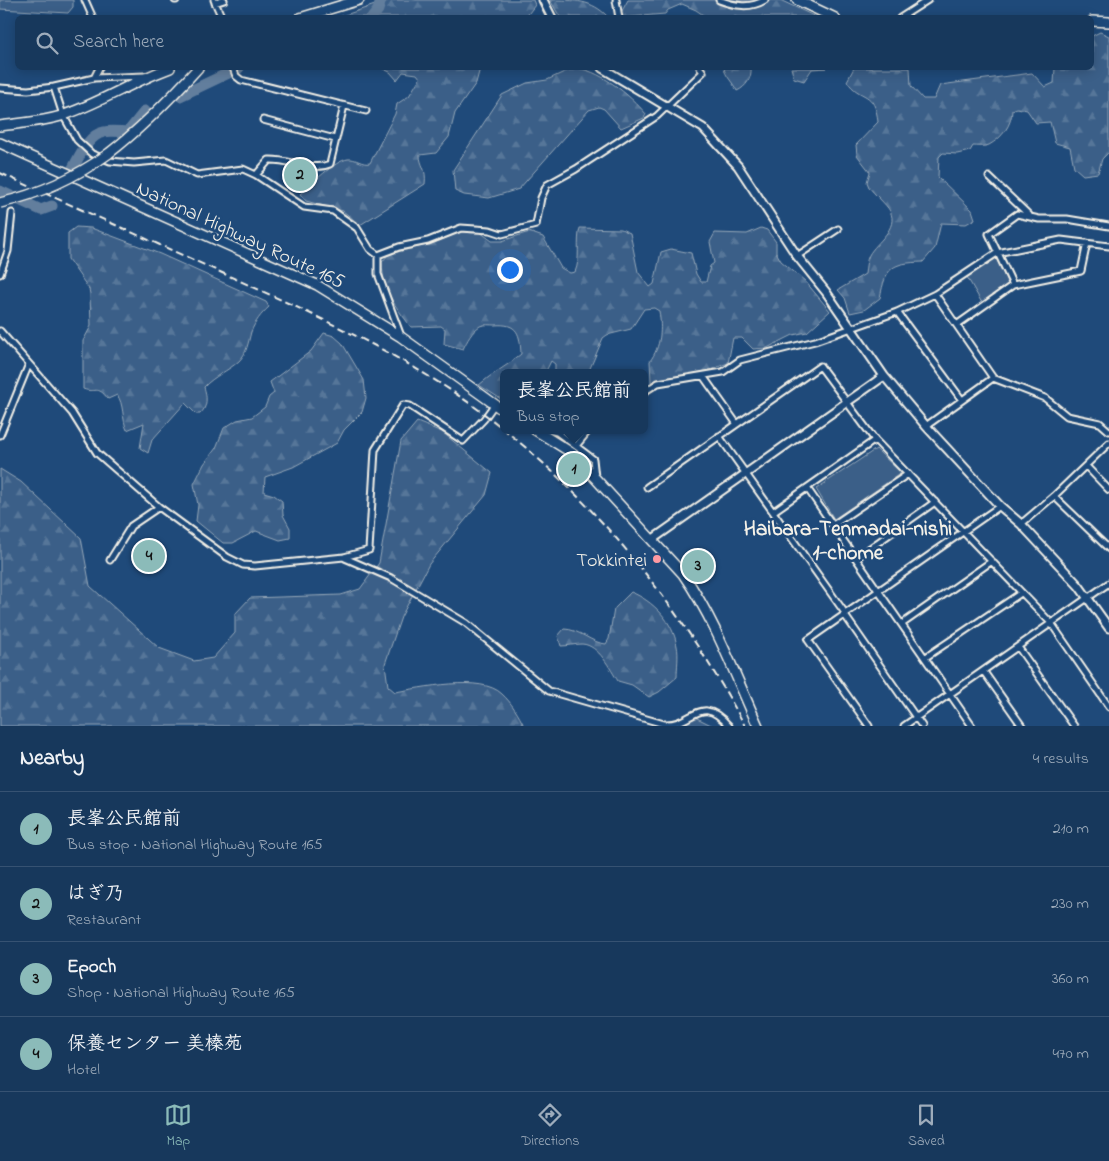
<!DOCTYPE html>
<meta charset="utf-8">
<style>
:root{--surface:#17385c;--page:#244365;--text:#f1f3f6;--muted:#9eacbb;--line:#365272;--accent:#8bbbb9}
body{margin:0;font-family:"Indie Flower","Klee One",sans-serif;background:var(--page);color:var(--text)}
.you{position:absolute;left:509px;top:269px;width:18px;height:18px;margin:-12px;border:4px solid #fff;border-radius:50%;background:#1a73e8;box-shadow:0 0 0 8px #1a73e833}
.badge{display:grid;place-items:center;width:32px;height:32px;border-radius:50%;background:var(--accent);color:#111;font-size:16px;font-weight:700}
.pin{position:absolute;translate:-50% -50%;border:2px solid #fff;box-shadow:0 1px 5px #0006}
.popup{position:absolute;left:500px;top:369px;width:148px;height:65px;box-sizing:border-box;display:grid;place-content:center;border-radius:8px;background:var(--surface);filter:drop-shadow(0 1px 4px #0005);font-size:16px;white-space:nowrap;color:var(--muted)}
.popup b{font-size:19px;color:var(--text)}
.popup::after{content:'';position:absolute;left:50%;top:100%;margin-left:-10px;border:10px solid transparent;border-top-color:var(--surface)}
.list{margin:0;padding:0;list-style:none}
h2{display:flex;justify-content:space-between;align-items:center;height:65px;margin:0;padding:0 20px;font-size:21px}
h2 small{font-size:16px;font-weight:400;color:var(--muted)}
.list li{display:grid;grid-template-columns:32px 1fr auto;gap:15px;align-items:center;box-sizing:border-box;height:75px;padding:0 20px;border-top:1px solid var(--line)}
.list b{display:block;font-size:19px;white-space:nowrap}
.list p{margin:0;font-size:16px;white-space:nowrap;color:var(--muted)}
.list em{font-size:16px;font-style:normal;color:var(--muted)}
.icon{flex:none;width:28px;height:28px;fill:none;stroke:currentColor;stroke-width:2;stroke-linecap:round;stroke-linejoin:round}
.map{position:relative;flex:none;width:1109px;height:726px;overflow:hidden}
.search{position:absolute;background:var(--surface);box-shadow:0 2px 12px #0003;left:15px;right:15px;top:15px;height:55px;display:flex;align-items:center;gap:12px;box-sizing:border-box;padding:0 18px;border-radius:8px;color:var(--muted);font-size:19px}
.sheet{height:365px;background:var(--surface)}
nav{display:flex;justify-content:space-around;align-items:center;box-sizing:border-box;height:70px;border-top:1px solid var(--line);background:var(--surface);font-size:14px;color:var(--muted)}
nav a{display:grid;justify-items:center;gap:2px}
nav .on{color:var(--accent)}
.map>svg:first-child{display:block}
</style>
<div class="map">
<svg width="1109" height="726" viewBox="0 0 1109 726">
<defs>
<pattern id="forest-firs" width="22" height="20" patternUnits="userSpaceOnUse" patternTransform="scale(1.25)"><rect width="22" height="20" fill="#3a5f88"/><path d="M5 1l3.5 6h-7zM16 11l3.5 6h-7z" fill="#577699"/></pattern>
</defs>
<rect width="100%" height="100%" fill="#1f4a7a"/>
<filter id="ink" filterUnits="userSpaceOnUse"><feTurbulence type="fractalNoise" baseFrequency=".02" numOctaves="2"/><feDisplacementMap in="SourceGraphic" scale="10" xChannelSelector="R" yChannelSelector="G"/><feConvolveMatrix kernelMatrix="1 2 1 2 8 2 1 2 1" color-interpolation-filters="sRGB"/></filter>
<g filter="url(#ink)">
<path fill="url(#forest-firs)" stroke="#97a8b8" d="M390,0H533L535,5L526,17H339Z
M550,0C575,0 592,0 608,17H560Z
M628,0H780L816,17H706L696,10L682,4L668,10L665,14L618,18Z
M1100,32L1109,36V152L1102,159L1098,173L1083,175L1074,167L1070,147L1055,143L1050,122L1036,123L1027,110L1017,108L1012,110C1012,125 1002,138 989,145C985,147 977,146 973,146L970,151L957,154L943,153L939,157L938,177L972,210L975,219L966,224L941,223L935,248L923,262C891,263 886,267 880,298L864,310L850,313L845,298L838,290L865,274C866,267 866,261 869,255C876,242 899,229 890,211C886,204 874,194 869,187L867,182L870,172L857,155L856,145L878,122C875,89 860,101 847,81L854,68H910L911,86L923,99H934L940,85L1032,73L1045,87L1054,83L1055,68H1092V36Z
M381,68H480L476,83L455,113L449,137L436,153L420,155C420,166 427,168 425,184L360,225L343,211L306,201L300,194C312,184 334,161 348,159C356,158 362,165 370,163L395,114L397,104L409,96L420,78L417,74L403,72L397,80L390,72Z
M573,68C598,68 630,95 646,114L644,118L621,128L604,109L599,107L589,110L519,189L489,198L464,195L455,191L453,170L502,95L527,83L547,80Z
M724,68H751C752,78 746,87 737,91C733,82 725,76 724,68Z
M791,68H827L812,69L804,81L794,78Z
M76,227L91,228L160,254L266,302L269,307C261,314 255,322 251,332C248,343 247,353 239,361C228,371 214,376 204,387C207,396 208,407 200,414H196L185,403L152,440L148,453L140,448L144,423L127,430C122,420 124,403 117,395L108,399C97,384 96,394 83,389V341L91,326L90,294L89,289L68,259V233Z
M580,228L621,229L630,233L638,272L650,287L654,284L661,252L671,249L691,253L696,274L701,282H706L710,266L714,263L710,242L715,233L747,234L761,228L767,230L776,242V252L781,261L805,281L830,311L807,332L793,335L767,348L753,349L742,338H733L728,363L710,370L651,382L650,361C661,346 662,329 659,311L654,308L644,309L631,329L607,335L603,338L588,373H555V364L551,361L545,373H504V401L479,385C492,373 508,366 521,354C520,334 518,323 495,325C491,325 484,324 480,326C472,331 467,341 463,349L444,344L445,329L441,326L411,327C394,304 383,292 382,262L389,254L431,244L461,232H480L492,241H502L529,232L543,237L561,268L570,273L575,272C581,259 576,242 580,228Z
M324,333L334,336L342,343L364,380L366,398L362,412L344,430L337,443L293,467L265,477L264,492L274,495L282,501L283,515L290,528V538L280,540L256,531L233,543H223L196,521L198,505L194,484L204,464L216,448L224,428L237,420L252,417L265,407L269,397L274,393L270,382L311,351Z
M417,422L442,432L492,473L486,495L429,564L401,617L385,664L388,686L395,692C420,688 482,674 502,694C511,702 519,715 524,726H0V469L21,482L81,538L90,586L159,648L194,661L213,658L235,633V614L250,598L341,595L360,589L379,563L401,441Z
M631,592C653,601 673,621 677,646C679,655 677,667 677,677L659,692L649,697L632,685L618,681C610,669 599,645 582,644C575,644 568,646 561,646L558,636L564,629C579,629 591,643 606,644L609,639L614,609Z
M695,717L713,726H680Z"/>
<path fill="#3a5f88" stroke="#97a8b8" d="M0,0H73V7L68,13L0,9Z
M996,258L1008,284L982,303L967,277Z
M876,449L901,473L834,519L816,489Z"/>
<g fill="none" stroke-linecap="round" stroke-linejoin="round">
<path stroke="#627e9d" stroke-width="11" d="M372,18L378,10L381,0
M180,96L239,68
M73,168C79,157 89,134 104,132C111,130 121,132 128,132L145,111
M0,191L41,210L52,206"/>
<g stroke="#f4f1e8" stroke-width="9">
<path id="street" d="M85,0L93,18
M175,0H176
M214,0L222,18
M616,0L619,18
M719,0C735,6 750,9 765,0
M215,3L224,0
M900,18L928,0
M233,68L236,76L241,80L366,111
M94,78L99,68
M54,87L94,78L145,76
M0,88L28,90L54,87L63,115L77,140L92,154L110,161L134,163L166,160L197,175L243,169L256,175L304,207L333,211L357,228L370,249L378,255V274L401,336
M263,120L335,139
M256,175L269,160C290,159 312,172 330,164L344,106
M989,177L1029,215
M378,255L399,247L428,241L461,228L490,230L502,234L536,225L541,198L547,185L576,169L657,116L703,72L700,68
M797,256L838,229
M0,274L8,251L12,213
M1013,285L989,234L1017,214L1039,219H1067L1109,226
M935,294L993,378L1045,398L1067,416L1100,423L1109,431
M897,312L962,400
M958,324L1013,285L1081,271L1087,243
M0,331L72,413L97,453L159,507L227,557L243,565L255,566L344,557L369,550L375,450L403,405L410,406L463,441L484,419L494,405
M703,376L737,424
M644,392L658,383L723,372L740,360L815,341L897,312L935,294L997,253L1061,240L1109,246
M926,426L993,378
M548,430L557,432L593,459L595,477
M0,435L29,364
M719,436L845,613
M576,446L589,430
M1086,466L1109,490
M647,487L820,366L875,440L1051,623L1109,707
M807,488L972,726
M1054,496L1109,549
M774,511L875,440
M1021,524L1054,496L1109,443
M833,525L908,474
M345,558L391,578L466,623L549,691L664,724C693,726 700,692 729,726
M856,558L935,502
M110,560L131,526L159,507
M844,614L922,726
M902,624L992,561
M1018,647L1074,726
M926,657L1021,593
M984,672L1022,726
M869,726L808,640L1000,506
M904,726L1109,583"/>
</g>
<g stroke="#f4f1e8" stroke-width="11">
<path id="secondary" d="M543,0L552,18
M602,68L703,128L738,166L797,256L826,292L884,376L926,426L1000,506L1021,524L1079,586L1109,628
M653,539L884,376"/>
</g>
<g stroke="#f4f1e8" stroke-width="12">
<path id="highway" d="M797,0L835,18
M300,18L359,0
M1092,21L1109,22
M0,126C20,123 41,122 61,116C99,104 133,81 170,68
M0,143L317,285L401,337L504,411
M108,154C142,128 170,99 198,68
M535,430L572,453L683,574C715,620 735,675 758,726"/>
</g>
<use href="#street" stroke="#1f4a7a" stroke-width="5"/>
<use href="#secondary" stroke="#1f4a7a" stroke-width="7"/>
<use href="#highway" stroke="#1f4a7a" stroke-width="9"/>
<path stroke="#f4f1e8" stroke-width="2" stroke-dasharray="8 4" stroke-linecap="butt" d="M0,173C80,209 160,245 240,281C325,320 412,359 487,416C595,499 681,607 745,726"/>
<g stroke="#f4f1e8" stroke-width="12" stroke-linecap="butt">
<path id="highway-bridge" d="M0,203C39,194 76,177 108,154"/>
</g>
<use href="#highway-bridge" stroke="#1f4a7a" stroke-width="9"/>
</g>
</g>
<circle fill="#ff9aa2" stroke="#1f4a7a" stroke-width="2" cx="657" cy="559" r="5"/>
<g text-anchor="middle" stroke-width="5" stroke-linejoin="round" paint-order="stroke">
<g font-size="20" fill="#f4f1e8" stroke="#1f4a7a">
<text transform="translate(241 234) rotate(25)" y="7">National Highway Route 165</text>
</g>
<g font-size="20" fill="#f4f1e8" stroke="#1f4a7a" text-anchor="end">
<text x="647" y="566">Tokkintei</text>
</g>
<g font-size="21" font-weight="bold" fill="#f4f1e8" stroke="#1f4a7a">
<text x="848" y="535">Haibara-Tenmadai-nishi<tspan x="848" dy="24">1-chome</tspan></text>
</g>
</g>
</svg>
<div class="you"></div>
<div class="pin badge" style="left:574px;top:469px">1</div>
<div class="popup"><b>長峯公民館前</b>Bus stop</div>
<div class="pin badge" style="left:300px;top:175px">2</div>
<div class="pin badge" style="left:698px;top:566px">3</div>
<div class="pin badge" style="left:149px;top:556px">4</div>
<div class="search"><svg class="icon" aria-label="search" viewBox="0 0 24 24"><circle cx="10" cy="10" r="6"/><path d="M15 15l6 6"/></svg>Search here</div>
</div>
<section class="sheet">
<h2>Nearby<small>4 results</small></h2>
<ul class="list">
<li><span class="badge">1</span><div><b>長峯公民館前</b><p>Bus stop · National Highway Route 165</p></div><em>210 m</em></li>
<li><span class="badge">2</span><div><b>はぎ乃</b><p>Restaurant</p></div><em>230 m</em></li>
<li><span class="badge">3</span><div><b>Epoch</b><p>Shop · National Highway Route 165</p></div><em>360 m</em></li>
<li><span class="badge">4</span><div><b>保養センター 美榛苑</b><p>Hotel</p></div><em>470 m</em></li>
</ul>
</section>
<nav>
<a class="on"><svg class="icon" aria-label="map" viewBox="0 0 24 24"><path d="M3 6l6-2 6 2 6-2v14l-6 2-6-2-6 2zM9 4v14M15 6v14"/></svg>Map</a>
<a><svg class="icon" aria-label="directions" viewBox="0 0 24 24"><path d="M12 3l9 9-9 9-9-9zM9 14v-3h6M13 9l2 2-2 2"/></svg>Directions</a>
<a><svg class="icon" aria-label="saved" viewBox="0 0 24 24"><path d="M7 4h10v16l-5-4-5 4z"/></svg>Saved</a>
</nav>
